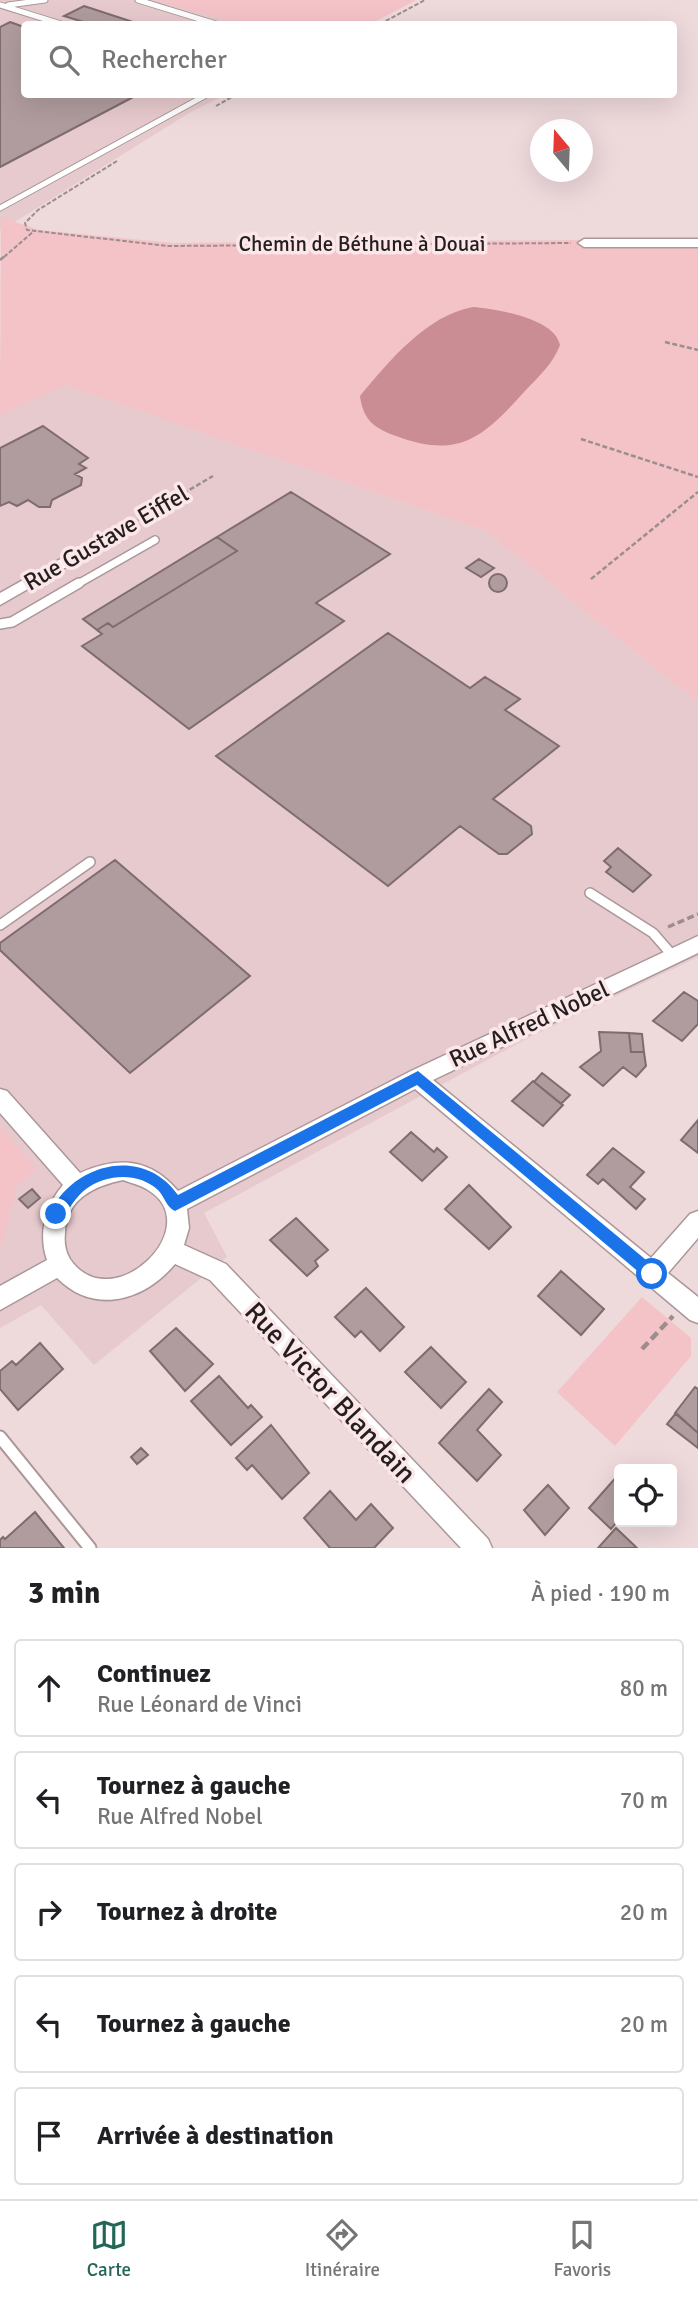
<!DOCTYPE html>
<html lang="fr">
<meta charset="utf-8">
<style>
:root{--surface:#fff;--page:#f2f2f2;--text:#202124;--muted:#757577;--line:#e0e0e0;--accent:#226658}
body{margin:0;font-family:Signika,sans-serif;background:var(--page);color:var(--text)}
.controls{position:absolute;right:21px;bottom:21px;display:grid;overflow:hidden;border-radius:7px;box-shadow:0 7px 28px #0002}
.controls button{width:63px;height:63px;display:grid;place-items:center;padding:0;border:0;border-bottom:2px solid var(--line);background:var(--surface);color:var(--text);font:35px sans-serif}
.compass{position:absolute;left:530px;top:119px;width:63px;height:63px;border-radius:50%;background:var(--surface);box-shadow:0 7px 28px #0002;rotate:341deg}
.stop{position:absolute;width:21px;height:21px;margin:-16px;border:5px solid #1a73e8;border-radius:50%;background:#fff}
.stop.end{background:#1a73e8;border-color:#fff;box-shadow:0 2px 7px #0008}
.list{margin:0;padding:0;list-style:none}
h2{display:flex;justify-content:space-between;align-items:center;height:91px;margin:0;padding:0 28px;font-size:30px}
h2 small{font-size:23px;font-weight:400;color:var(--muted)}
.list li{display:grid;grid-template-columns:46px 1fr auto;gap:21px;align-items:center;box-sizing:border-box;height:98px;margin:0 14px 14px;padding:0 14px;border:2px solid var(--line);border-radius:7px}
.list b{display:block;font-size:26px;white-space:nowrap}
.list p{margin:0;font-size:23px;white-space:nowrap;color:var(--muted)}
.list em{font-size:23px;font-style:normal;color:var(--muted)}
.icon{flex:none;width:38px;height:38px;fill:none;stroke:currentColor;stroke-width:2;stroke-linecap:round;stroke-linejoin:round}
.map{position:relative;flex:none;width:698px;height:1548px;overflow:hidden}
.search{position:absolute;background:var(--surface);box-shadow:0 7px 28px #0002;left:21px;right:21px;top:21px;height:77px;display:flex;align-items:center;gap:18px;box-sizing:border-box;padding:0 24px;border-radius:7px;color:var(--muted);font-size:26px}
.sheet{height:651px;background:var(--surface)}
nav{display:flex;justify-content:space-around;align-items:center;box-sizing:border-box;height:98px;border-top:2px solid var(--line);background:var(--surface);font-size:19px;color:var(--muted)}
nav a{display:grid;justify-items:center;gap:4px}
nav .on{color:var(--accent)}
.map>svg:first-child{display:block}
</style>
<div class="map">
<svg width="698" height="1548" viewBox="0 0 698 1548">
<rect width="100%" height="100%" fill="#eed9db"/>
<path fill="#e7cacd" d="M0,0H416L370,24H24V94L225,95L189,113L0,231Z
M0,362L486,531L698,703V957L528,1038L204,1213L227,1257L94,1365L41,1305L0,1328Z"/>
<path fill="#f4c3c8" d="M154,0H416L370,24H242Z
M1,217L39,230L173,243L698,239V703L486,531L65,385L0,415Z
M0,1127L37,1169L17,1185L0,1250Z
M642,1297L691,1338V1356L615,1446L557,1392Z"/>
<path fill="#cb8d94" d="M473,307C496,309 555,318 560,345C553,364 539,376 525,391C484,436 460,460 396,436C373,428 363,419 360,396C389,361 427,315 473,307Z"/>
<path fill="#b09c9e" stroke="#7e6c6e" stroke-width="2" d="M84,6L139,24H90L64,16Z
M10,22L24,27V94H139L0,167V27Z
M43,426L88,458L79,464L86,468L75,474L82,478L81,485L52,500L50,507H39L28,500L17,506L9,502L0,506V448Z
M291,492L390,554L316,603L344,621L189,729L82,646L102,634L97,630L108,623L113,627L237,551L217,537Z
M217,537L237,551L113,627L108,623L97,630L83,619Z
M479,559L494,568L481,577L466,568Z
M489 583a9 9 0 1 1 18 0a9 9 0 1 1-18 0Z
M388,633L470,688L485,677L520,699L505,710L559,746L493,799L531,826L532,834L507,854H499L460,826L388,886L216,756Z
M618,848L651,875L633,892L606,872L611,867L604,861Z
M115,860L250,976L130,1073L0,950V943Z
M684,992L698,1001V1024L682,1041L653,1021Z
M599,1032L629,1033L631,1052H644L646,1066L636,1077L623,1067L603,1086L580,1067L601,1051Z
M629,1033L642,1034L644,1052H631Z
M542,1073L570,1095L561,1104L534,1082Z
M533,1081L563,1105L543,1126L512,1101Z
M698,1120V1153L681,1140Z
M411,1132L434,1152L437,1148L447,1157L422,1181L390,1152Z
M613,1148L644,1172L630,1187L645,1199L636,1209L603,1179L598,1184L587,1175Z
M469,1185L511,1227L489,1249L445,1209Z
M32,1189L40,1198L28,1208L19,1199Z
M296,1218L328,1250L315,1261L318,1266L307,1276L270,1240Z
M561,1271L604,1309L581,1335L538,1296Z
M366,1288L404,1327L380,1351L361,1331L355,1337L335,1317Z
M176,1328L213,1364L185,1391L150,1351Z
M40,1343L63,1369L18,1410L0,1389V1371L12,1361L16,1365Z
M431,1347L466,1382L441,1408L405,1372Z
M219,1376L248,1408L251,1405L262,1417L231,1445L191,1401Z
M695,1387L698,1389V1433L675,1413Z
M489,1389L502,1402L477,1430L501,1455L477,1481L439,1443Z
M676,1413L698,1433V1448L667,1424Z
M271,1425L309,1473L282,1499L252,1465L247,1470L236,1458Z
M141,1448L148,1455L137,1464L131,1457Z
M619,1474V1519L611,1529L589,1508Z
M548,1485L569,1508L545,1535L524,1510Z
M330,1491L356,1520L371,1504L393,1528L374,1548H330L304,1518Z
M35,1512L64,1548H0V1540L3,1537L5,1539Z
M616,1528L637,1548H598Z"/>
<g fill="none" stroke-linecap="round" stroke-linejoin="round">
<g stroke="#ab9799" stroke-width="7">
<path id="lane-far3" d="M138,0L216,24
M0,5L61,24
M8,5L45,0
M0,208L208,94"/>
</g>
<g stroke="#ab9799" stroke-width="10">
<path id="lane-far2" d="M76,585L155,540"/>
</g>
<g stroke="#ab9799" stroke-width="12">
<path id="lane-far1" d="M0,624L12,622L79,583
M590,893L653,933L673,956
M0,925L90,862"/>
</g>
<g stroke="#ab9799" stroke-width="15">
<path id="lane" d="M0,1437L90,1548"/>
</g>
<g stroke="#ab9799" stroke-width="3">
<path id="street" d="M698,239V247H584L578,243L584,239Z
M98,538L106,543L103,546L0,605V593Z
M698,936V953L433,1080L651,1258L690,1214L698,1211V1238L668,1273L698,1297V1323L690,1320L415,1089L187,1209L189,1228L184,1245L226,1264L488,1539L492,1548H461L210,1280L175,1264C145,1300 95,1316 57,1278L0,1310V1286L47,1260C38,1234 45,1206 63,1185L0,1113V1089L7,1091L80,1173C118,1156 150,1158 178,1191L411,1071ZM123,1180C131,1183 141,1185 148,1190C208,1226 112,1320 70,1259C65,1251 64,1242 65,1233C66,1199 94,1186 123,1180Z"/>
</g>
<path stroke="#9c8d8e" stroke-width="2" stroke-dasharray="4.5 2" stroke-linecap="butt" d="M380,24L425,0
M216,106L237,94
M117,161L38,210L25,223L27,230L168,246L571,243
M4,257L34,231"/>
<path stroke="#9c8d8e" stroke-width="2.5" stroke-dasharray="5 2.5" stroke-linecap="butt" d="M0,260L6,255
M665,342L698,350
M581,439L698,477
M112,535L213,476
M591,579L698,492"/>
<path stroke="#9c8d8e" stroke-width="3.5" stroke-dasharray="7 3.5" stroke-linecap="butt" d="M668,927L698,914"/>
<path stroke="#9c8d8e" stroke-width="4.5" stroke-dasharray="9 4.5" stroke-linecap="butt" d="M642,1349L673,1316"/>
<use href="#lane-far3" stroke="#fff" stroke-width="5"/>
<use href="#lane-far2" stroke="#fff" stroke-width="7"/>
<use href="#lane-far1" stroke="#fff" stroke-width="9"/>
<use href="#lane" stroke="#fff" stroke-width="11"/>
<use href="#street" fill="#fff" fill-rule="evenodd"/>
</g>
<path fill="#1a73e8" d="M418,1071L657,1269V1279H647L417,1085L175,1211C166,1207 165,1197 158,1190C138,1172 107,1174 86,1189C76,1196 69,1210 61,1219L56,1221L49,1214C73,1163 143,1145 178,1195Z"/>
<g text-anchor="middle" stroke-width="7" stroke-linejoin="round" paint-order="stroke">
<g font-size="21" fill="#251e1e" stroke="#fbe7e9">
<text x="362" y="251">Chemin de Béthune à Douai</text>
</g>
<g font-size="24" fill="#251e1e" stroke="#fbe7e9">
<text transform="translate(106 538) rotate(-30)" y="8">Rue Gustave Eiffel</text>
<text transform="translate(529 1024) rotate(-25)" y="8">Rue Alfred Nobel</text>
</g>
<g font-size="28" fill="#251e1e" stroke="#fbe7e9">
<text transform="translate(331 1392) rotate(47)" y="10">Rue Victor Blandain</text>
</g>
</g>
</svg>
<div class="controls">
<button><svg class="icon" aria-label="locate" viewBox="0 0 24 24"><circle cx="12" cy="12" r="6"/><path d="M12 2v4M12 18v4M2 12h4M18 12h4"/></svg></button>
</div>
<svg class="compass" viewBox="-18 -18 36 36"><path d="M0-13l5 13h-10z" fill="#e53935"/><path d="M0 13l5-13h-10z" fill="#757577"/></svg>
<div class="stop" style="left:652px;top:1274px"></div>
<div class="stop end" style="left:56px;top:1214px"></div>
<div class="search"><svg class="icon" aria-label="search" viewBox="0 0 24 24"><circle cx="10" cy="10" r="6"/><path d="M15 15l6 6"/></svg>Rechercher</div>
</div>
<section class="sheet">
<h2>3 min<small>À pied · 190 m</small></h2>
<ul class="list">
<li><svg class="icon" aria-label="ahead" viewBox="0 0 24 24"><path d="M12 20V5M6 11l6-6 6 6"/></svg><div><b>Continuez</b><p>Rue Léonard de Vinci</p></div><em>80 m</em></li>
<li><svg class="icon" aria-label="left" viewBox="0 0 24 24"><path d="M17 20v-9H6M10 6l-5 5 5 5"/></svg><div><b>Tournez à gauche</b><p>Rue Alfred Nobel</p></div><em>70 m</em></li>
<li><svg class="icon" aria-label="right" viewBox="0 0 24 24"><path d="M7 20v-9h11M14 6l5 5-5 5"/></svg><div><b>Tournez à droite</b></div><em>20 m</em></li>
<li><svg class="icon" aria-label="left" viewBox="0 0 24 24"><path d="M17 20v-9H6M10 6l-5 5 5 5"/></svg><div><b>Tournez à gauche</b></div><em>20 m</em></li>
<li><svg class="icon" aria-label="arrive" viewBox="0 0 24 24"><path d="M6 21V4h12l-3 4 3 4H6"/></svg><div><b>Arrivée à destination</b></div></li>
</ul>
</section>
<nav>
<a class="on"><svg class="icon" aria-label="map" viewBox="0 0 24 24"><path d="M3 6l6-2 6 2 6-2v14l-6 2-6-2-6 2zM9 4v14M15 6v14"/></svg>Carte</a>
<a><svg class="icon" aria-label="directions" viewBox="0 0 24 24"><path d="M12 3l9 9-9 9-9-9zM9 14v-3h6M13 9l2 2-2 2"/></svg>Itinéraire</a>
<a><svg class="icon" aria-label="saved" viewBox="0 0 24 24"><path d="M7 4h10v16l-5-4-5 4z"/></svg>Favoris</a>
</nav>
